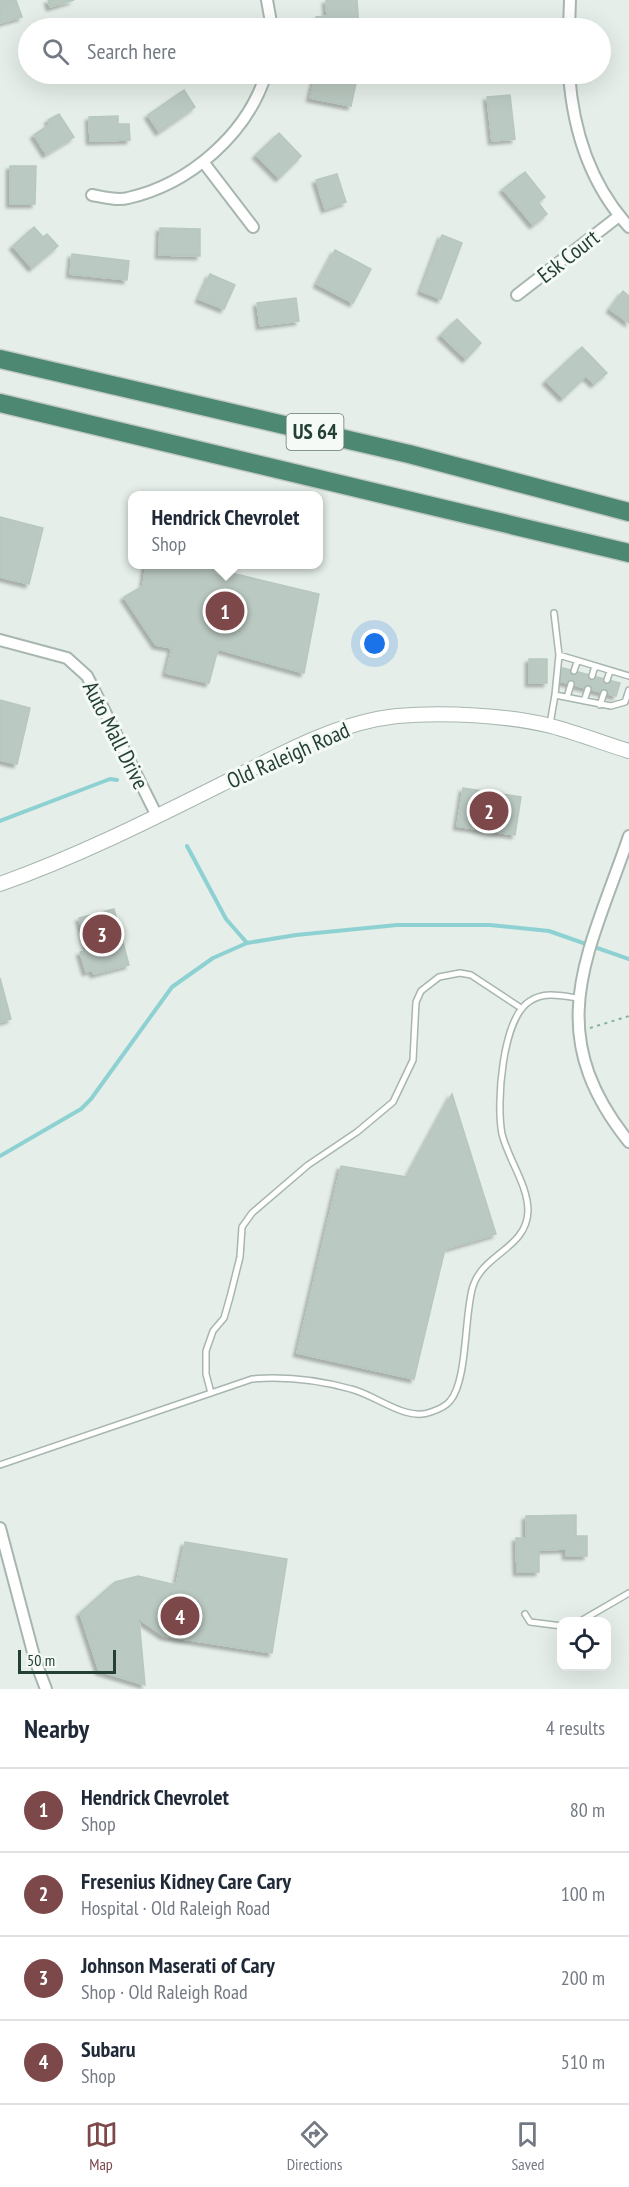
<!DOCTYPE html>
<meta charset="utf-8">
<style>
:root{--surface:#fff;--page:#f2f2f3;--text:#1f2937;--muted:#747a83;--line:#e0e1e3;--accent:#7d4849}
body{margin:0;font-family:"PT Sans Narrow",sans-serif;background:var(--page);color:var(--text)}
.controls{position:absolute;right:18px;bottom:18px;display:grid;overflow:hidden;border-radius:12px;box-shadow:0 6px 24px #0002}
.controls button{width:54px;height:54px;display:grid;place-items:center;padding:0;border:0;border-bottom:2px solid var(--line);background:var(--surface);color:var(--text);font:30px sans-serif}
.scale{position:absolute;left:18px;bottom:15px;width:98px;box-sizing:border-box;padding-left:6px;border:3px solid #244034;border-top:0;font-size:16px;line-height:21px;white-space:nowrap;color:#244034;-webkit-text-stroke:4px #f5faf7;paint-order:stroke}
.you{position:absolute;left:375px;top:644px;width:21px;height:21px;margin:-15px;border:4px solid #fff;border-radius:50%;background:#1a73e8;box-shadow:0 0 0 9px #1a73e833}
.badge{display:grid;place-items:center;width:39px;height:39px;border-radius:50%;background:var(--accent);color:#fff;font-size:20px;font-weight:700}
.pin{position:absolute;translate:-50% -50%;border:3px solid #fff;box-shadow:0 2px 6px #0006}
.popup{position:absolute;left:128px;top:491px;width:195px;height:78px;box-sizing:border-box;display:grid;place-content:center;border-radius:12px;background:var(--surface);filter:drop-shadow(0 2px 4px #0005);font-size:20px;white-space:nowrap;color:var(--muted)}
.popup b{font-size:22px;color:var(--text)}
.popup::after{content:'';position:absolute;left:50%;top:100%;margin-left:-12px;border:12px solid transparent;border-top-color:var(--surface)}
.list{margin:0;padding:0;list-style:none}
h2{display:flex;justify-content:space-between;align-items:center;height:78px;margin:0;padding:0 24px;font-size:26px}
h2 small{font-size:20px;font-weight:400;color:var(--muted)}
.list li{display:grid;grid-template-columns:39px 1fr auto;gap:18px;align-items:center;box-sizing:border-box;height:84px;padding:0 24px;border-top:2px solid var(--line)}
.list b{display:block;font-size:22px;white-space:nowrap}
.list p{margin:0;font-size:20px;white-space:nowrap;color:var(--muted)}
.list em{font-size:20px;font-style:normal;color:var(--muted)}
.icon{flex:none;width:33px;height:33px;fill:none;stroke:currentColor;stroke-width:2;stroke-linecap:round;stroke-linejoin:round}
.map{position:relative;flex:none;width:629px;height:1689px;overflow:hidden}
.search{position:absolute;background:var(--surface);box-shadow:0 6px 24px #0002;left:18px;right:18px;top:18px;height:66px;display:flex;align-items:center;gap:15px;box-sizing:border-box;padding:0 21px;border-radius:33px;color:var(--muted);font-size:22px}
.sheet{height:414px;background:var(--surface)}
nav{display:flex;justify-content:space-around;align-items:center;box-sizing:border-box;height:84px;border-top:2px solid var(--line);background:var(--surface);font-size:16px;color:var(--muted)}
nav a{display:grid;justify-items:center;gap:3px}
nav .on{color:var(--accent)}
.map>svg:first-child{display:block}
</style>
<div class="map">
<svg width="629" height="1689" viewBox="0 0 629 1689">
<defs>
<filter id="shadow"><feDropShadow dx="-3.5" dy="3.5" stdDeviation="1.5" flood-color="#0004"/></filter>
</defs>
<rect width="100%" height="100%" fill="#e5eee8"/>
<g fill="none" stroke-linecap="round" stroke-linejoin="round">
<path stroke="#8ed1d2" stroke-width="4" d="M0,821L110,779L117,780
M187,846L226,919L247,943
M0,1156L81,1109L91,1099L172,987L213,958L247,943L296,935L397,925H490L549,931L629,959"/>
</g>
<path fill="#bac9c1" stroke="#b7c8be" stroke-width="1.5" filter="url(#shadow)" d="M0,0H16L22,17L0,23Z
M48,0H74L50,7Z
M326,0H357L359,28H317L316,17L327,16Z
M482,21H506V28H482Z
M316,74H358L351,106L310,98Z
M184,90L195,107L159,132L148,115Z
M510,95L515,139L492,141L487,97Z
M59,114L74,137L46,154L34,135L50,124L48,120Z
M118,116V124H129L130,140L90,141L89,117Z
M279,133L301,156L279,178L256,155Z
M10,166H36L35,204H10Z
M525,172L545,197L538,202L547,214L533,225L503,189Z
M337,174L346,202L325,209L316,180Z
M34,227L43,237L47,234L58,246L32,268L13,246Z
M160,228L200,229V256L159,255Z
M442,235L462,243L441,299L421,291Z
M335,250L371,269L353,303L317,284Z
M72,254L129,261L127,280L70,274Z
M210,274L235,285L224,309L199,299Z
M623,291L629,296V323L610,309Z
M296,298L299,321L260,326L257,303Z
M457,319L481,343L466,359L441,335Z
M582,347L607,373L594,384L586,376L563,398L546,381Z
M0,517L43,528L29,584L0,577Z
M146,564H194L319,594L304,673L218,649L209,683L166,673L172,648L156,645L124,597L143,586Z
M529,659H547V683H529Z
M563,668L620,683L616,696L559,681Z
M0,700L30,708L17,764L0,760Z
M463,788L521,797L515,835L457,826Z
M114,909L129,965L94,974L92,970L86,972L80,952L88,950L79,918Z
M0,978L11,1019L0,1022Z
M452,1094L496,1234L445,1249L414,1379L297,1353L341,1166L407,1177Z
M576,1515V1536H587V1556H566V1549L539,1550V1572H517L516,1538H526V1516Z
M185,1542L287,1559L272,1653L164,1636L139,1619L145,1685L99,1671L80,1613L115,1582L138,1576L176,1585Z"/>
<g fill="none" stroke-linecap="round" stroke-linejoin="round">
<g stroke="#a7b6ae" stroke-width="8">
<path id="service" d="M554,613L559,655
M574,671L577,662
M592,676L595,666
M607,680L610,671
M555,695L559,655L629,676
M567,697L571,684
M584,701L588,689
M600,705L604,693
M550,724L555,695L611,706L625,702L629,690
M211,1393L206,1374V1351L213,1331L224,1318L230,1297L240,1257L242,1227L252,1213L308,1165L357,1132L393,1102L413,1060L416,1002L421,991L439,977L460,973L471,975L521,1008
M0,1465L252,1379C286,1376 318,1380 351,1389C376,1395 406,1422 431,1412C437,1410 446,1406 450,1401C468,1380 464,1314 473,1286C483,1254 527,1248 528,1211C528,1185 508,1159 502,1134C496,1104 502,1018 530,1001C545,991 562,996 578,998
M525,1614L530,1622L562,1626
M579,1622L629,1593"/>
</g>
<g stroke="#a7b6ae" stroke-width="14">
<path id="minor" d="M267,0L272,28
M569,28L570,0
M569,74C573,130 590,184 629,227
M204,163L253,227
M92,195C103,197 118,201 128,198C190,184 247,134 266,74
M517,295L619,216
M0,640L67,658L87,676L157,816
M629,836C589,954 539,1030 629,1142
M0,1528L35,1660L46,1689"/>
</g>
<g stroke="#a7b6ae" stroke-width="16">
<path id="tertiary" d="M0,884C76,857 148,821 220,785C276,757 333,723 397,716C443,712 507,715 551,726C577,733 603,743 629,751"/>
</g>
<g stroke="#c2cac6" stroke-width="21">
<path id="trunk" d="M0,359L409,454L629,512
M0,403L629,553"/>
</g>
<path stroke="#85b19d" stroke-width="2" stroke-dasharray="3 4.5" stroke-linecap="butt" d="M590,1028L629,1016"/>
<use href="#service" stroke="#fff" stroke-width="5"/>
<use href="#minor" stroke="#fff" stroke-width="10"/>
<use href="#tertiary" stroke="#fff" stroke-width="14"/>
<use href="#trunk" stroke="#4d8872" stroke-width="18"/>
</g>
<g text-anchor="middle" stroke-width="6" stroke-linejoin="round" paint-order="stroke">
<rect fill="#f5faf7" stroke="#63786e" stroke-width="1.5" x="286.5" y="414" width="57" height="36" rx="4.5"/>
<g font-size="21" font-weight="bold" fill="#244034">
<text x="315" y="439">US 64</text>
</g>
<g font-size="22" fill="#244034" stroke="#f5faf7">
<text transform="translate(568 256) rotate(-38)" y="8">Esk Court</text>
<text transform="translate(116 735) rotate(63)" y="8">Auto Mall Drive</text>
<text transform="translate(288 755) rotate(-24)" y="8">Old Raleigh Road</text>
</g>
</g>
</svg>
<div class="controls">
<button><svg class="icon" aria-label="locate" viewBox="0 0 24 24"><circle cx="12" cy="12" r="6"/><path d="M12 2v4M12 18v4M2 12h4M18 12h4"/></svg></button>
</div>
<div class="scale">50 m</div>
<div class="you"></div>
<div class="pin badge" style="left:225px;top:611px">1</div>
<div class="popup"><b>Hendrick Chevrolet</b>Shop</div>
<div class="pin badge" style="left:489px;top:811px">2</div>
<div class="pin badge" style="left:102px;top:934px">3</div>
<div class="pin badge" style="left:180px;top:1616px">4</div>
<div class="search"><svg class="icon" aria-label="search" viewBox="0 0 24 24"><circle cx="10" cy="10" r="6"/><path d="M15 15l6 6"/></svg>Search here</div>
</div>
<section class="sheet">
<h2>Nearby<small>4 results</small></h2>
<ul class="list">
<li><span class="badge">1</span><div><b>Hendrick Chevrolet</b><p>Shop</p></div><em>80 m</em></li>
<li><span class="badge">2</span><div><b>Fresenius Kidney Care Cary</b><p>Hospital · Old Raleigh Road</p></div><em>100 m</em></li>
<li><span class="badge">3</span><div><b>Johnson Maserati of Cary</b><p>Shop · Old Raleigh Road</p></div><em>200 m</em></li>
<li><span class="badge">4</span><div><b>Subaru</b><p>Shop</p></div><em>510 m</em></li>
</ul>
</section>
<nav>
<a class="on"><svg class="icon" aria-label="map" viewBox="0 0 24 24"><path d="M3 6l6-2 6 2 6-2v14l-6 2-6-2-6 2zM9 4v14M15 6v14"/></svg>Map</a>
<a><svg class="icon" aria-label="directions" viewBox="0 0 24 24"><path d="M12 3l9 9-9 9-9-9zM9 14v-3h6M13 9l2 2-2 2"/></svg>Directions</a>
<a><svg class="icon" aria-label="saved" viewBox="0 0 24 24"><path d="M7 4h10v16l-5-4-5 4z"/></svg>Saved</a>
</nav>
